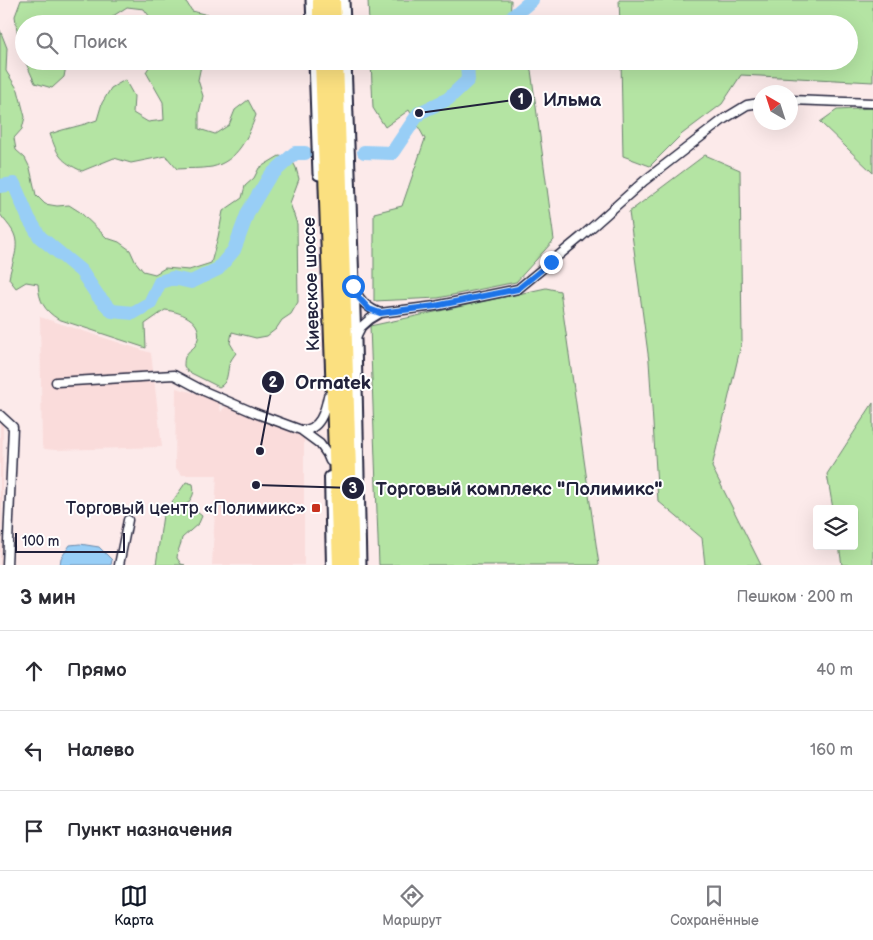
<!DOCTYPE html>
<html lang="ru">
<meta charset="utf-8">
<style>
:root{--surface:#fff;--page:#f2f2f3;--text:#2b2b33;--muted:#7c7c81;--line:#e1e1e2;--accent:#111827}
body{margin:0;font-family:"Balsamiq Sans",sans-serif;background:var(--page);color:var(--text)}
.controls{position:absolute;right:15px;bottom:15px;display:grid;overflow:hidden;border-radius:5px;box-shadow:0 5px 20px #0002}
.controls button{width:45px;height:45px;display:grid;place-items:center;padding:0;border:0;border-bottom:1px solid var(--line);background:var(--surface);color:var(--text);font:25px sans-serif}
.compass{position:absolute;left:753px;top:85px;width:45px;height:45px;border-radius:50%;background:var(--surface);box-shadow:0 5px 20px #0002;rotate:321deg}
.scale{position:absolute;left:15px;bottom:12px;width:110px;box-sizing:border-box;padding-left:5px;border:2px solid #22223b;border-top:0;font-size:14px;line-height:18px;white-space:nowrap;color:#22223b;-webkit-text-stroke:4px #fff;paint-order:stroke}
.stop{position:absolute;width:15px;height:15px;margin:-11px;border:4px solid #1a73e8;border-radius:50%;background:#fff}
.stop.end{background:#1a73e8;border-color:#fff;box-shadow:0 1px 5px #0008}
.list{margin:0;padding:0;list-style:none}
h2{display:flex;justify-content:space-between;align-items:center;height:65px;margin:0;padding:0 20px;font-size:21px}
h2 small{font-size:16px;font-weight:400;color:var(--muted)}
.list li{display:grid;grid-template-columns:32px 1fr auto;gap:15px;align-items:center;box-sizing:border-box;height:80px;padding:0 20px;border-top:1px solid var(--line)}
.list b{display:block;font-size:19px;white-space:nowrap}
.list em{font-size:16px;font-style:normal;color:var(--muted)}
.icon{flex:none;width:28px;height:28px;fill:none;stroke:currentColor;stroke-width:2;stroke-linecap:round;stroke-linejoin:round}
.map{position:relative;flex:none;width:873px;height:565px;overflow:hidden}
.search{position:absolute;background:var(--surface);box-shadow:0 5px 20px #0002;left:15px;right:15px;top:15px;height:55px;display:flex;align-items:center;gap:12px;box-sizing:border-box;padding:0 18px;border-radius:28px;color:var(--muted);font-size:19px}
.sheet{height:305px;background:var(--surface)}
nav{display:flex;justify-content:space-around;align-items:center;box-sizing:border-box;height:70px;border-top:1px solid var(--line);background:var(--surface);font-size:14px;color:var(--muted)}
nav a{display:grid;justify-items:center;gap:2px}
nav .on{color:var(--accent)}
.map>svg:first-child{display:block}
</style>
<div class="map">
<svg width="873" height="565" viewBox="0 0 873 565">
<rect width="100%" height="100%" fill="#fceaea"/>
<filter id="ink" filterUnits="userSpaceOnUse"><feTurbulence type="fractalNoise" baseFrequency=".02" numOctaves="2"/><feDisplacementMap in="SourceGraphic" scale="10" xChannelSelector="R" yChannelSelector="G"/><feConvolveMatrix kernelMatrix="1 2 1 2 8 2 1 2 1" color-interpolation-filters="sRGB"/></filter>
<g filter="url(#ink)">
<path fill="#fadcdb" d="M40,317L151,353L162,447L55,450L45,449L42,446Z
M176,388L218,399L221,412L227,404L304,434V565H212L217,475H182L175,467Z
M0,422L3,425L1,565H0Z"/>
<path fill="#b4e4a3" stroke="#6b836f" d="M21,0H185L192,11L208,15L209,24H155L144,9L127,7L113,16L111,24H24V59L20,52L15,16Z
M368,0H511L510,24H369Z
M619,0H873V82L741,75L722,104L682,134L650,166L623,156L621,61H849V24H620Z
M0,30L7,48L6,71L18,90L25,117L22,129L14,138L16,150L25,158L30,168L36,195L45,204L57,206L69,205L80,212L107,238L119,242L130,250L135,261L143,271L155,274L165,268L189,270L211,263L218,237L223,211L242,198L245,186L254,178L259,168L279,156L291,158L296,168L299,179L290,203L297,224L298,302L291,314L282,320L276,329L267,336L256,338L232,332L230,343L236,353C233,357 230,361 229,365C227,374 228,383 219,387L187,371L184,366C184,363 184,358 186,355C188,351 193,349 195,346C208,323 183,312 165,310L145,324L146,348L58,319C44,310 39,301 38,284L26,282L16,288L9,279C11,263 22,246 12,230C9,225 4,220 0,214Z
M25,61H67L64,77L52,88L35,83Z
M153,61H202L198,80L203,96L199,113V129L215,134L229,125L235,110L248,100L256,115C248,137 238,161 212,167C201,169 188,168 177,169L166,156L131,163L114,158L82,171C60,161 58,156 50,134C66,128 82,126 97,120L102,103L111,88L125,80L134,96L133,113L148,122L164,120L163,102L146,72Z
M371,61H508V65L531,70L554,240L516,282L438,298L374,301V213L402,206L425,139L409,110L385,127L373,108Z
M873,108V173L820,122L837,110Z
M705,155L740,170L742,341L712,467L761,565H705L702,538L658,501L649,361L629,212Z
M546,288L560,291L599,565H379L370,326Z
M873,403V565H842L839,546H854V509H833L827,474Z
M186,482L193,484C195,493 193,497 187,504L190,510L197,512L202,516L199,523L182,538C181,546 177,550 177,558L181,564L185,565H156L163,515Z"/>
<path fill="#98cef6" stroke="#6989ab" d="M80,544L99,547L112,560L111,565H60L61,558L70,545Z"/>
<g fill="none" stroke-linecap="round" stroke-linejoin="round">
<path stroke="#98cef6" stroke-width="14" d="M504,24L532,0
M364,152L392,153L419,113L448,99L468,80L467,61
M0,186L14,184L29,219L40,237L81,271L98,296L112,311L133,313L150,303L160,282L173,278L191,282L218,269L234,250L248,212L269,177L295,153H305"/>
<g stroke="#22223b" stroke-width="11">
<path id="minor" d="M790,100L873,103
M355,290C361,302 368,308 380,313
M356,337L361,327L370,319L380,313L435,306L518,289L581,237L644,181L724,119L747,105L760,103
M56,382L174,375L204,391L255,413L301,430L320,444L327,454L330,461
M0,415L13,427L7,565
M301,430C320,431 325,411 328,396
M119,565L128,520"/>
</g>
<g stroke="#22223b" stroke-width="14">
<path id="tertiary" d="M330,477L332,565"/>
</g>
<g stroke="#22223b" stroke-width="15">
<path id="secondary" d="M312,0L313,24
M343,0L344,24
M315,61L319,174
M345,61L355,340L360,565"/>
</g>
<g stroke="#22223b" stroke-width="18">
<path id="trunk" d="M320,0V24
M333,0L334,24
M322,61L340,565
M336,61L352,565"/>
</g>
<use href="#minor" stroke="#fff" stroke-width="8"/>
<use href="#tertiary" stroke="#fff" stroke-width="10"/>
<use href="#secondary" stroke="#fff" stroke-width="11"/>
<use href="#trunk" stroke="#fbe080" stroke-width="14"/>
</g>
</g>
<g fill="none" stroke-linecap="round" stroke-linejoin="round" filter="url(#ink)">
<path stroke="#1a73e8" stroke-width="6" d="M353,286L359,298L369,309L380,313L435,306L518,289L551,262"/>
</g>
<rect fill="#c8321e" stroke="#fff" stroke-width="2" x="311" y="503" width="10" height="10" rx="2.5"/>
<g text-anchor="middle" stroke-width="4" stroke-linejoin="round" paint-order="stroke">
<g font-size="18" fill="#22223b" stroke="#fff">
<text transform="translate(311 284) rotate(-92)" y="6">Киевское шоссе</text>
</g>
<g font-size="18" fill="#22223b" stroke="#fff" text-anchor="end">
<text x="306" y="514">Торговый центр «Полимикс»</text>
</g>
</g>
<path fill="none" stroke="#22223b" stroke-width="2" d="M419 113L521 99M260 451L273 382M256 485L353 488"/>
<g fill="#22223b" stroke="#fff" stroke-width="2">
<circle cx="419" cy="113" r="5"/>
<circle cx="260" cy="451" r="5"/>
<circle cx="256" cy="485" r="5"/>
<circle cx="521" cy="99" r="12"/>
<circle cx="273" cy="382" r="12"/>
<circle cx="353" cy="488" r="12"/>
</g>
<g font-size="15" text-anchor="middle" font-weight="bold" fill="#fff">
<text x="521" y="104">1</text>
<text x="273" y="387">2</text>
<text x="353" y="493">3</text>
</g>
<g font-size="19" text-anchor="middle" font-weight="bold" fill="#22223b" stroke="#fff" stroke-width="4" stroke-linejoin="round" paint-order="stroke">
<text x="572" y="106">Ильма</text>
<text x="333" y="389">Ormatek</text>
<text x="519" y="495">Торговый комплекс "Полимикс"</text>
</g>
</svg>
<div class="controls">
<button><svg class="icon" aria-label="layers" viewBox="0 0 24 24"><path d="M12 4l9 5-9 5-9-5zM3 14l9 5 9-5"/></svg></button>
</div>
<svg class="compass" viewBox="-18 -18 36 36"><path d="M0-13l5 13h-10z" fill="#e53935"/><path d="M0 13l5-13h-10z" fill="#7c7c81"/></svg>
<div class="scale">100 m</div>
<div class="stop" style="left:353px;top:286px"></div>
<div class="stop end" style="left:551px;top:262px"></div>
<div class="search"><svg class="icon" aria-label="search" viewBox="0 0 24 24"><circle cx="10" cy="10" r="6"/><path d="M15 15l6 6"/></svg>Поиск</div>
</div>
<section class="sheet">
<h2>3 мин<small>Пешком · 200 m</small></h2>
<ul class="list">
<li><svg class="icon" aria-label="ahead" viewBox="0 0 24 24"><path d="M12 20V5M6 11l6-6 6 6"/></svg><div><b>Прямо</b></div><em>40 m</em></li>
<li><svg class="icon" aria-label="left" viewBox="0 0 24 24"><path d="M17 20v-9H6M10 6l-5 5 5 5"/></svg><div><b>Налево</b></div><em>160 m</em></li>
<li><svg class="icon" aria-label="arrive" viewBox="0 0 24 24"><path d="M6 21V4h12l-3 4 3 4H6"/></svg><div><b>Пункт назначения</b></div></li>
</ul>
</section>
<nav>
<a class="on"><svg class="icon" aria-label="map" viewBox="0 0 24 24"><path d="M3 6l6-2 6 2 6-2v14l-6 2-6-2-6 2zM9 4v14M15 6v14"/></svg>Карта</a>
<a><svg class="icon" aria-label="directions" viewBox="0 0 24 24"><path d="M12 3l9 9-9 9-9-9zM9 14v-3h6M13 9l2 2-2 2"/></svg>Маршрут</a>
<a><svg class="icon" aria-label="saved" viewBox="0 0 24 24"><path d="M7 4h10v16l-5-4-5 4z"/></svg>Сохранённые</a>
</nav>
